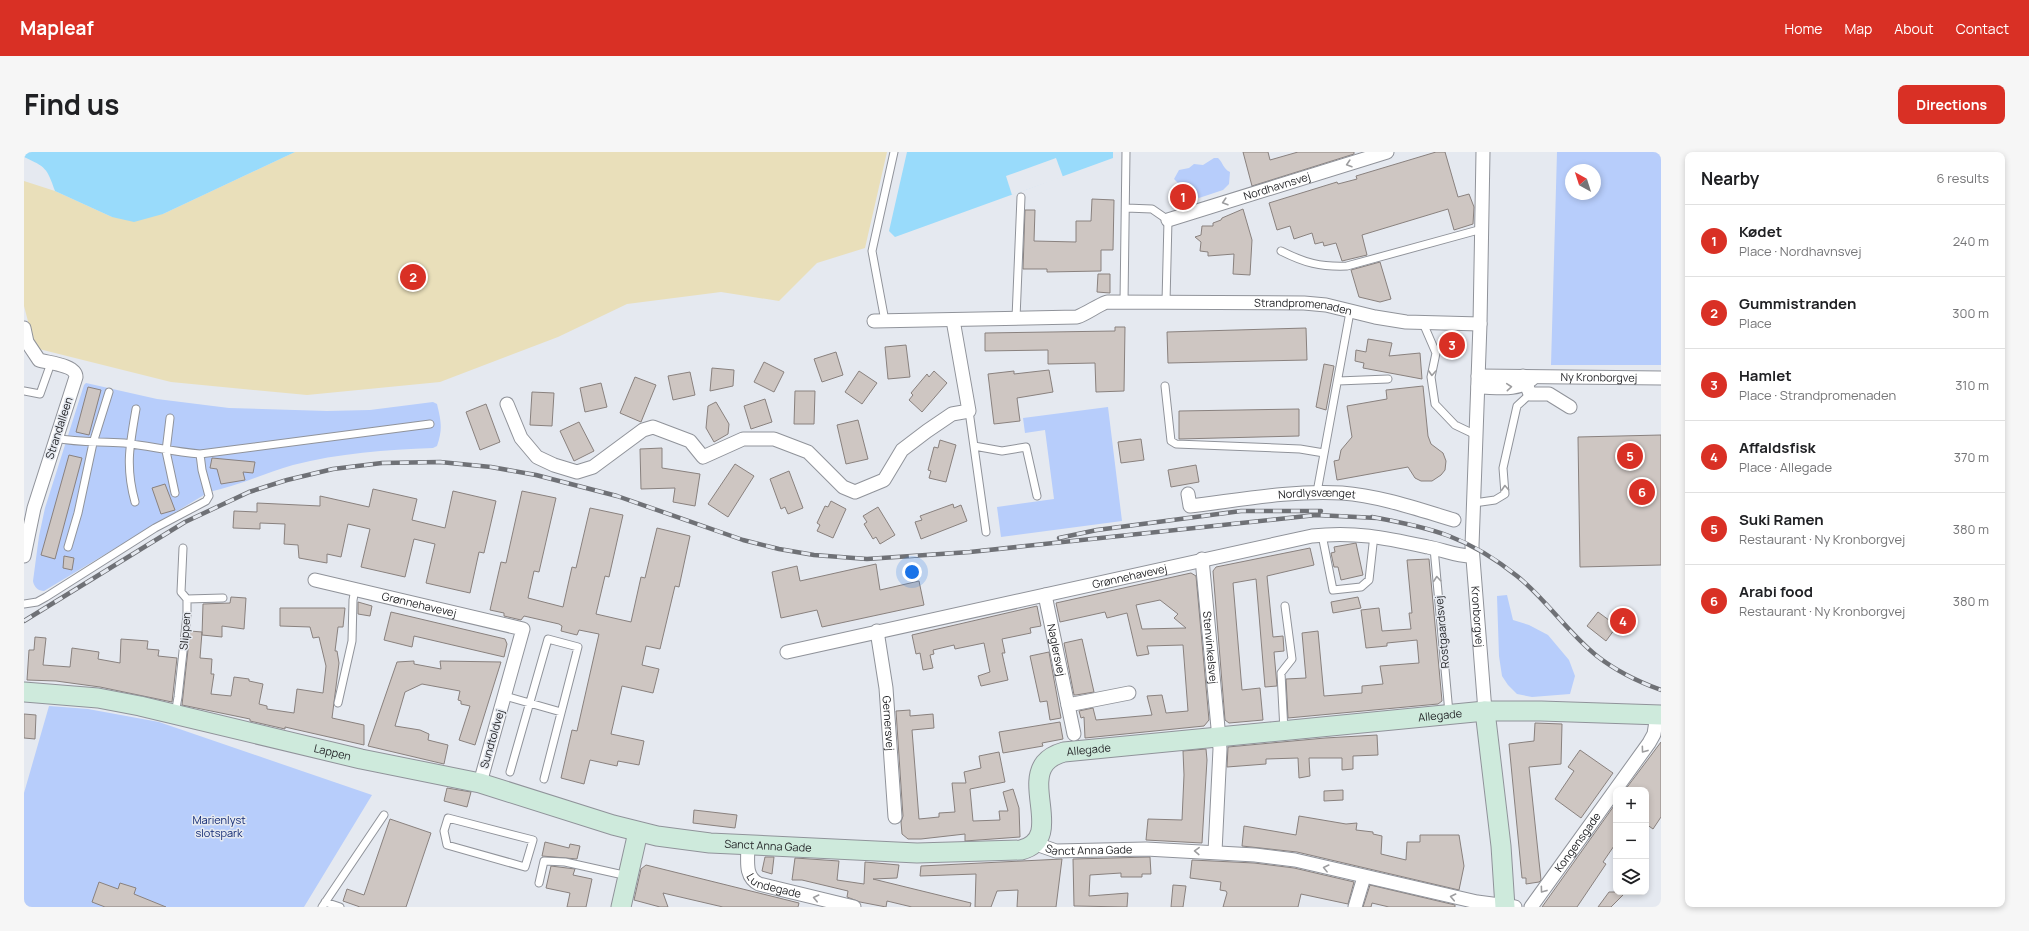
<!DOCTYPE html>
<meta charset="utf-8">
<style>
:root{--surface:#fff;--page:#f6f6f6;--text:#202124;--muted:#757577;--line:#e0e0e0;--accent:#d93025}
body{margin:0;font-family:Manrope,sans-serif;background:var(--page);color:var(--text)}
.controls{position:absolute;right:12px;bottom:12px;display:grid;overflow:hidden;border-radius:8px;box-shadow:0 2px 6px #0003}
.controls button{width:36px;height:36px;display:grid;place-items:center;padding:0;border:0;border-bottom:1px solid var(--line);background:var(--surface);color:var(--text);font:20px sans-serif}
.compass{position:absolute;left:1541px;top:12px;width:36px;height:36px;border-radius:50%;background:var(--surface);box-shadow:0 2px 6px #0003;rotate:321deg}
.you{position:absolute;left:888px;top:420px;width:14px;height:14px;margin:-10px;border:3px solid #fff;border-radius:50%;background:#1a73e8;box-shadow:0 0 0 6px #1a73e833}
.badge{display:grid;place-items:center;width:26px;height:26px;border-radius:50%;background:var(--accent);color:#fff;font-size:13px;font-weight:700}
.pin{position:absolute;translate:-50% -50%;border:2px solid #fff;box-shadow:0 1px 4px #0006}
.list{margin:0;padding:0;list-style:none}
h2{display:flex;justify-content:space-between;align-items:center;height:52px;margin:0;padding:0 16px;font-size:17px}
h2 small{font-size:13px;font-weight:400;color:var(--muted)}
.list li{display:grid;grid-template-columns:26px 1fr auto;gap:12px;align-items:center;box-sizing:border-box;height:72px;padding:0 16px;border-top:1px solid var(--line)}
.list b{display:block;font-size:15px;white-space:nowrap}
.list p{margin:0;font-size:13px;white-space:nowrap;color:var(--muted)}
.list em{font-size:13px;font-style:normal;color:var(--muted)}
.icon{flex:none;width:22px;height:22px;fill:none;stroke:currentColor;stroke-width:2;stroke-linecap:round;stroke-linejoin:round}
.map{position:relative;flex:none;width:1637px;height:755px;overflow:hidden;border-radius:8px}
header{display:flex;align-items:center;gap:24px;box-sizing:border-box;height:56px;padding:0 20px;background:var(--accent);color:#fff}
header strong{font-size:19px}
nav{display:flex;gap:22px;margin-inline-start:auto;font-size:14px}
.intro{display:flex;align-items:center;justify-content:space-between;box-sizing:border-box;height:96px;padding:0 24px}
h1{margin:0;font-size:28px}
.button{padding:10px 18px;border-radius:8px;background:var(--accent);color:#fff;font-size:14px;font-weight:700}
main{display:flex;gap:24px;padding:0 24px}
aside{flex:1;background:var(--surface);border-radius:8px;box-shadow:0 2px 6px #0003}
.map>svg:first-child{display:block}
</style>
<header>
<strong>Mapleaf</strong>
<nav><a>Home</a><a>Map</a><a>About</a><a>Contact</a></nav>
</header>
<div class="intro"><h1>Find us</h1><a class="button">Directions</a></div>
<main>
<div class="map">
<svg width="1637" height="755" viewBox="0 0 1637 755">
<rect width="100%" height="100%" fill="#e5e9f0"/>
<path fill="#b7cdfb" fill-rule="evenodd" d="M1533,0H1637V213H1527ZM1547,18H1571V42H1547Z
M1190,6H1194C1199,10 1199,17 1206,20L1205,32L1199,38L1175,46L1167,40L1168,36L1158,35L1150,27L1155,18L1165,16L1170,12L1179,13Z
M62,231L133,247L205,256L303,259L346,258L409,250L413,252C417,269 419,277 413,294L409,296C362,298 315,301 269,313C241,321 214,334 185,340L20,439C14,439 10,435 9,429L15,384L21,356L60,233Z
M1084,255L1098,369L977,385L973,355L1030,347L1021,278L1001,281L999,266Z
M1483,443L1489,468L1505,473L1524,483L1545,508L1551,524L1546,542L1508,545L1493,542L1484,533L1478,524L1475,504L1473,444Z
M25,554L64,557L135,570L348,643L280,755H0V641Z"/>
<path fill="#e9dfba" d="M271,0H863L841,96L793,111L755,149L697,140L603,152L534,185L416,230L283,243L147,230L11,196L0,154V29L31,39L88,65L139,62Z"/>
<path fill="#99dbfb" d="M0,0H271L139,62L110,70L88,65L31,39C23,16 22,15 0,5Z
M883,0H1089V6L871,85L865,79Z"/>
<path fill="#e5e9f0" d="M1032,6L1039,25L988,43L982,24Z"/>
<path fill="#cec6c2" stroke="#89817e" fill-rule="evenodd" d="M1219,0H1244L1246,8L1274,0H1330V2L1228,34Z
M1412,0H1421L1434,45L1445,42L1450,55L1449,72L1430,78L1424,57L1338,83L1343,103L1318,109L1312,91L1300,94L1299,90L1291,92L1288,81L1270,87L1266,74L1253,78L1245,51L1313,30L1314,32L1333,27L1332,24Z
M1068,47L1090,48L1089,98H1077V119L1023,120V117H999L1001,58H1011L1010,89L1052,90V69H1067Z
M1219,57L1228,88L1226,123L1209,122L1210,102L1184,104V100L1176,99L1177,90L1171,85L1177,83L1178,74H1189V71L1197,68L1198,66Z
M1356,110L1367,147L1356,150L1335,145L1327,118Z
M1074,122H1086V141L1073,140Z
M1091,175H1101L1100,239L1072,240L1071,211L1024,212V198L961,199V181L1091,179Z
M1282,176L1283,208L1144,211L1143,180Z
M1344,187L1368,191L1365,204L1396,201L1398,227L1339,216L1340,211L1331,209L1332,198L1342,200Z
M882,193L886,225L864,227L861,195Z
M812,200L819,223L798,230L790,207Z
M740,210L760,220L750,240L730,230Z
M1300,212L1310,214L1302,258L1292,255Z
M688,216L710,218L709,234L686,239Z
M1025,218L1029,240L993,246L996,269L970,272L964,222L990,219V222Z
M835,219L853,231L838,252L821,240Z
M910,219L923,231L898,260L885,248L889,243L887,241L903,222L905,225Z
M666,220L671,243L649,248L644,224Z
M611,225L632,233L617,270L596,261Z
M577,231L583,255L561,260L556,236Z
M1399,234L1404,284L1407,292L1419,301L1422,309L1421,318L1417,323L1408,329H1397L1391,326L1384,315L1313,328L1310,309L1315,308L1317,298L1328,285L1323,254L1363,247L1362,238Z
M64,235L77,238L65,283L52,280Z
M771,239H791L790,272H770Z
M508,240L530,241L528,274L506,273Z
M741,247L748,270L727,277L720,254Z
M692,250L705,272L704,282L690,290L682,276L684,254Z
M462,252L476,290L456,298L442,260Z
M1275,257V284L1155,287V259Z
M834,268L844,307L822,312L813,273Z
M555,270L570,299L550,309L536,279Z
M1637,283V413L1556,415L1554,285Z
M1117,287L1120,308L1097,311L1094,290Z
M916,288L932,293L922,330L905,326L907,319L904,318L910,295L914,296Z
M638,296V316L676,322L671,354L649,350L651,336L617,337L616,297Z
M45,303L58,306L31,407L17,403Z
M188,306L231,310L229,321L219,320L221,328L197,332L193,317L186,316Z
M711,312L730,324L704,365L684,352Z
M1172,313L1175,330L1147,335L1144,318Z
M765,319L779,356L764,362L761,355L757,357L746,327Z
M141,332L151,358L137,362L128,336Z
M349,337L393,347L388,368L421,376L429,339L472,349L460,401L455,400L446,441L402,431L411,392L390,387L381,425L337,415L346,377L324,372L317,405L303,402V411L275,406L274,393L260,392L261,372L236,371V377L209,376L210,359L233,360V351L296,354V344L345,355Z
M498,339L532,346L515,420L510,419L504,446L539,455L548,415L552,416L566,356L599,363L585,425L581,424L572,462L607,470L617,425L621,426L633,376L666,384L655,435L651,434L636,497L622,494L618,513L635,517L629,541L598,534L587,582L620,589L615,613L594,609L593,614L566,608L560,632L537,626L548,578L553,579L575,482L555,478L553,483L537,479L538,474L535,472L500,464L497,468L480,464V461L466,458L477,410L482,411Z
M807,349L822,357L809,386L793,379L796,373L793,371L801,354L804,355Z
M929,352L930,356L937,353L943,369L897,387L891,370L898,368L896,364Z
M854,355L871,383L856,392L852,385L849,387L840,372L843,370L839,364Z
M1332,391L1339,423L1317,428L1314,415H1310L1307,401L1311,400L1310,395Z
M1286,396L1290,413L1243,424L1249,485L1259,484L1260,499L1250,500L1253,534L1241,535L1232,427L1209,431L1218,538L1236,536L1239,568L1205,571L1201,568L1189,419L1192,415Z
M40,404L50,406L48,418L39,416Z
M1405,407L1418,549L1414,552L1264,566L1262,527L1282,526L1278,481L1294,479L1300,544L1338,541V534L1359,532L1356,514L1395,511L1393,488L1363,491V494L1342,496L1337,458L1355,456L1358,479L1387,477L1385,461H1388L1383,408Z
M852,412L856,438L895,429L900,453L798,475L793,458L757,466L748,420L773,414L776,429Z
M1167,421L1172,424L1185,568L1180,574L1061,586L1060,565L1057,566L1055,559L1069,556L1072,568L1128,563L1123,544L1138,543L1142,561L1164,559L1159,493L1123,494L1125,502L1113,504L1103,461L1083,466L1081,460L1036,470L1032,451ZM1136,448L1154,462L1150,466L1162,476L1118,477L1112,453Z
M207,445L222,446L220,477L198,474V485L178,483L179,452L206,451Z
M1334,445L1337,456L1309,461L1307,450Z
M334,450L348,454L346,464L334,462Z
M1013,454L1017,474L1006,476L1007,481L978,487L981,501H978L984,528L957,534L954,524L966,520L960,491L931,497L930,493L909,498L910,502L906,503L909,516L899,518L896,501L892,502L888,483Z
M256,456H321L319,475H314L311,499H313L315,511L308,566L340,573V593L261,575V577L226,569V567L158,553L166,479L178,480L176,506L188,507L187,522H190L187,542L207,544L210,525L225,527V529L239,532L235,552L243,554V557L270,561L273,537L299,541L302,514L295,485L289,486L286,475L256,474Z
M367,460L481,487L483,492L480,505L390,484L388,495L360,488Z
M1574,460L1593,474L1582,489L1563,474Z
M11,485L22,486L19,513L46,515L48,496L75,500L74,507L96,511L97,487L124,489L123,497L135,498L134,504L153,506L148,550L76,535L32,529L3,528L5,498H10Z
M1058,487L1070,540L1052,543H1050L1040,491Z
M1025,500L1037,566L1026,568L1023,549L1016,550L1006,504Z
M390,509V512L417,517L416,509L477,510L451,593L435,588L446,554L437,552V549L434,548L436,539L398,532L381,540L371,574L396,578L405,582L404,588L424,593L420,612L344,594L373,510Z
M886,558V564L909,562L910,576L888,578L895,667L915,665V661L931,660L928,631H942L940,620L957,616L955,604L975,600L981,630L946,637L949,669L976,668L975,659H984L979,640L989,637L995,656L996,685L941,689V682L897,687H884L878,682L877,670L879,664L872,559Z
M0,562L12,563L11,587L0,586Z
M1036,570L1039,587L1018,591L1019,594L979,601L975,580Z
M1511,571L1538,572L1537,612L1505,615L1517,728L1515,730L1502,732V726H1498L1485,592L1510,589Z
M1353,583L1354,603L1329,604V617L1318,618V606H1285L1286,624L1275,626L1274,606L1242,607V612L1203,615L1204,595L1301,586Z
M1637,590V665L1629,677L1622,672V638H1601Z
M1182,597L1183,608L1178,691L1122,688L1124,667L1158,668L1160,623L1159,599Z
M1556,598L1589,621L1557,666L1531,647L1550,619L1544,615Z
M423,636L447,640L443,655L420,649Z
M1319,638V648L1300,649V639Z
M1592,651V691L1579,710L1582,712L1553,755H1518Z
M670,658L713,663L711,676L669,671Z
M1275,664L1322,672L1333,671L1332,678L1349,680V682L1358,684L1357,702L1382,708L1383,690H1396V683H1435L1440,714L1435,738L1273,700L1218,694L1220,674L1272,683Z
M366,667L407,681L382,755H336L319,749L323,737L340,743Z
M521,690L545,696L546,692L556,694L553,707L518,704Z
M741,705H750L748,722L738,719Z
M1126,705L1127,722H1118V725H1097V721L1066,723L1065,744L1104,741L1103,755L1050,754L1049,707Z
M771,706L815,709L813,728L840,732L841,710L875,713L873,726L849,727L947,751L946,755H888L863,749L862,755L836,750L823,745L824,739L778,728H768Z
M1038,707L1032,755H993L994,738L973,739L967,755H951L952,722L896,724L897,714Z
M1168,708L1230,711L1270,716L1330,730L1324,752L1277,742L1274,755H1199L1203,741L1202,739L1196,738L1197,730L1166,726Z
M622,713L775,751L774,755H699L639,741L644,755H636L610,748L617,717Z
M527,714L551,717L549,723L568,727L562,755H543L546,741L522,736Z
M75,730L94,737L96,731L112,736L110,742L142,755H81L68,750Z
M1149,733L1162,734L1159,755H1147Z
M1346,733L1431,753V755H1365L1348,751L1347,755H1339Z
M1585,740H1602L1587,755H1574Z"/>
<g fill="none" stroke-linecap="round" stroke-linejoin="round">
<g stroke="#90939a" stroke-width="9">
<path id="lane" d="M1102,56L1128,57L1144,68L1142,150
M1257,99C1281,111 1296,115 1323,114L1458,77
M1100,150L1102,0
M992,166L997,45
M861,169L848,99L870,0
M1399,171L1412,201L1407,225L1411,252L1431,273L1452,283
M1314,229L1364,227
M1141,234L1147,289L1152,292L1276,297L1300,301
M0,239L16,242L27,211
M945,259L962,380
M146,266L142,299L151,341
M32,286C55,291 76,289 100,291C126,294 150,300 176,302
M950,294L978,299L1002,295L1013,344
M1293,340L1326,160
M111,350C101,314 106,292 112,257
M1450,351L1471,348L1481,342L1479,316L1493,254L1506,242
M1298,383L1309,438L1337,435L1345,428L1350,383
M44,395L54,361L69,291L85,240
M1410,396L1425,561
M163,447L199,446
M0,452L13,450L22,445L131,376L182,349L185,344L178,318L176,302L406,272
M481,544L537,560
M314,551L328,489L329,448L331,437
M151,562L154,545L163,463V447L157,440L159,396
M1260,579L1257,521L1268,507L1261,454
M486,620L524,487L554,495L520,627
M424,666L509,688L501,715L423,693L420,679Z
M515,731L520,709L541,710L604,724
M301,750L316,755
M298,755L360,663"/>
</g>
<g stroke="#90939a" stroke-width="15">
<g id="street">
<path id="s1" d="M1459,0L1456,172L1448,394L1461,559"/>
<path id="s2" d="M1144,68L1363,0"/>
<path id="s3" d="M850,169L1053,165C1064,161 1072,154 1083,150L1280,151L1302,153L1351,165L1382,170L1456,172"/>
<path d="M0,176L3,190L15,208C25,211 52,213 52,225L10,356L0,404"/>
<path id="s4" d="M1454,224L1637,226"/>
<path d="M1499,224L1506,242H1525L1546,255"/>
<path d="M1454,235C1472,235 1493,240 1508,227"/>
<path d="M483,252L497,286L513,305L530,313L553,320L569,315L619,278L629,275L666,289L679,305L719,287H750L784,300L819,335L831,340L860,328L878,298L903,279L928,262L945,259L929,168"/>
<path id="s5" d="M1164,342L1166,354C1216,348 1267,338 1318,341C1356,344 1393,357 1430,368"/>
<path id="s6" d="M1178,407L1196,597L1191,700"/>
<path id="s7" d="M291,428L499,477L456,631"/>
<path id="s8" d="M1021,443L1050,582"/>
<path id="s9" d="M853,479L862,536L871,665"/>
<path id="s10" d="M763,500L1288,384C1331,379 1362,386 1404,395C1420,398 1431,404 1448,404"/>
<path d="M1044,553L1105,541"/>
<path id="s11" d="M724,692C724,708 720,725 735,732L830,755"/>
<path id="s12" d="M1012,692L1032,699L1122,697L1231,703L1271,708L1453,750L1491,755"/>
<path d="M1331,755L1340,725"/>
<path id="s13" d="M1507,755L1625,591L1630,582L1633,563"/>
</g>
</g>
<g stroke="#90939a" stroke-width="21">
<g id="secondary">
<path id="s14" d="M0,540L74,546L116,554L337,607L456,631L589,673L633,684L686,691L893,701L997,698C1039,687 1001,636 1021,611C1026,605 1033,602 1040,600L1461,559H1517L1637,563"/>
<path d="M1461,559L1477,694L1481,755"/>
<path d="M597,755L614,680"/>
</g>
</g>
<use href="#lane" stroke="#fff" stroke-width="7"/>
<use href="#street" stroke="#fff" stroke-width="13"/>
<use href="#secondary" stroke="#ceeadc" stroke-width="19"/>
<g stroke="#6f7176" stroke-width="4.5">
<path id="rail" d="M1348,365C1409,376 1444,385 1493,424C1522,447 1543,480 1573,504C1592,519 1615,530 1637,538
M1035,386L1073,378L1217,359H1297
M0,469L161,370L225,340L263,328L309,317L358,311L416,310L467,315L512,323L593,344L719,388L755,397L790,403L843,407L946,400L1292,363L1353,366"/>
</g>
<use href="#rail" stroke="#e5e9f0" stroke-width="3" stroke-dasharray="9" stroke-linecap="butt"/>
</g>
<defs><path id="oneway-chevron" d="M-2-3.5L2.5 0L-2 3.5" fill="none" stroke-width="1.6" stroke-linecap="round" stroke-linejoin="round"/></defs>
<g stroke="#9d9d9f">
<use href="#oneway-chevron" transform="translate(1325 12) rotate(163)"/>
<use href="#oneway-chevron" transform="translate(1201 50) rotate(163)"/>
<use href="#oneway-chevron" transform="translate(1408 221) rotate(93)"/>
<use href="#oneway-chevron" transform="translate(1485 235) rotate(-5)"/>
<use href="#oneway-chevron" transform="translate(1481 336) rotate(-93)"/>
<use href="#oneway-chevron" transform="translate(1413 427) rotate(-95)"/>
<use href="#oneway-chevron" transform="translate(1620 598) rotate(126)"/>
<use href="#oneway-chevron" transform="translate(1173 699) rotate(-178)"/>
<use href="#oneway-chevron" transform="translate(1302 716) rotate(-166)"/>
<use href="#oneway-chevron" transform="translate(1519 738) rotate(126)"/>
<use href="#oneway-chevron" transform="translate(1429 745) rotate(-168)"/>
<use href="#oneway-chevron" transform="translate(792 746) rotate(-167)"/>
</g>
<g text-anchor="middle" stroke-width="3" stroke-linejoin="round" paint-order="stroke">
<g font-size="11" fill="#252629" stroke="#e5e9f0">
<text dy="4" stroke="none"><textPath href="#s2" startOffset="114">Nordhavnsvej</textPath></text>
<text dy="4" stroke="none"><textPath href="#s3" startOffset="433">Strandpromenaden</textPath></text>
<text dy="4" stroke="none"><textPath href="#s4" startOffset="121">Ny Kronborgvej</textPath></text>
<text transform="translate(35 276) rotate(-72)" y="4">Strandalleen</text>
<text dy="4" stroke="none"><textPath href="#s5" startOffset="140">Nordlysvænget</textPath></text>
<text dy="4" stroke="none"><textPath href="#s10" startOffset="351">Grønnehavevej</textPath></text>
<text dy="4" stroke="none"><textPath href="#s7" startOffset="107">Grønnehavevej</textPath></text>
<text dy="4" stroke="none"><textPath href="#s1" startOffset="465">Kronborgvej</textPath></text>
<text transform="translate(161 479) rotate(-85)" y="4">Slippen</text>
<text transform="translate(1418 480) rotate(-95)" y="4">Rostgaardsvej</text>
<text dy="4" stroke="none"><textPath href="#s6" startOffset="89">Stenvinkelsvej</textPath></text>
<text dy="4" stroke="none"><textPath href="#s8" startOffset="56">Naglersvej</textPath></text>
<text dy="4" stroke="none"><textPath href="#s14" startOffset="1514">Allegade</textPath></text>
<text dy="4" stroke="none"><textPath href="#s9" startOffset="93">Gernersvej</textPath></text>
<text transform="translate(468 587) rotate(-74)" y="4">Sundtoldvej</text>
<text dy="4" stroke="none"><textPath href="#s14" startOffset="1161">Allegade</textPath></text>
<text dy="4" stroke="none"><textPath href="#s14" startOffset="315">Lappen</textPath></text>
<text dy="4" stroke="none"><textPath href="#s13" startOffset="80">Kongensgade</textPath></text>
<text dy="4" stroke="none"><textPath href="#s14" startOffset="762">Sanct Anna Gade</textPath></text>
<text dy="4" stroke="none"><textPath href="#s12" startOffset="54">Sanct Anna Gade</textPath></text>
<text dy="4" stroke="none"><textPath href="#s11" startOffset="59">Lundegade</textPath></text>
</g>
<g font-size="11" fill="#122a73" stroke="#e5e9f0">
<text x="195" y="672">Marienlyst<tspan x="195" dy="13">slotspark</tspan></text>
</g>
</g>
</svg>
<div class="controls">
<button>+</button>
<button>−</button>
<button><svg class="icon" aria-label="layers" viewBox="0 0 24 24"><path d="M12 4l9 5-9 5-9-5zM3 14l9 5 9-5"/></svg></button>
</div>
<svg class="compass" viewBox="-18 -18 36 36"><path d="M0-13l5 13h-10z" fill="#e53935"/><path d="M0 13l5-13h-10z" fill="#757577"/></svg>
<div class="you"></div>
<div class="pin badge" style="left:1159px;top:45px">1</div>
<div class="pin badge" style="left:389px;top:125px">2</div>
<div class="pin badge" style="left:1428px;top:193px">3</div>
<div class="pin badge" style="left:1599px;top:469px">4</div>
<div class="pin badge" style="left:1606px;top:304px">5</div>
<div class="pin badge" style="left:1618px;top:340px">6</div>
</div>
<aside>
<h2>Nearby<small>6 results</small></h2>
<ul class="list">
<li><span class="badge">1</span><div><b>Kødet</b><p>Place · Nordhavnsvej</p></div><em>240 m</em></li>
<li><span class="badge">2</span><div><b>Gummistranden</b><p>Place</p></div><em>300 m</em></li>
<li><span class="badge">3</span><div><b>Hamlet</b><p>Place · Strandpromenaden</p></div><em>310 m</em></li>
<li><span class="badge">4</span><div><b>Affaldsfisk</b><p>Place · Allegade</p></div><em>370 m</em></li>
<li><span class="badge">5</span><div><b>Suki Ramen</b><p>Restaurant · Ny Kronborgvej</p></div><em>380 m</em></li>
<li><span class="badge">6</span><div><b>Arabi food</b><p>Restaurant · Ny Kronborgvej</p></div><em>380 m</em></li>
</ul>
</aside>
</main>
